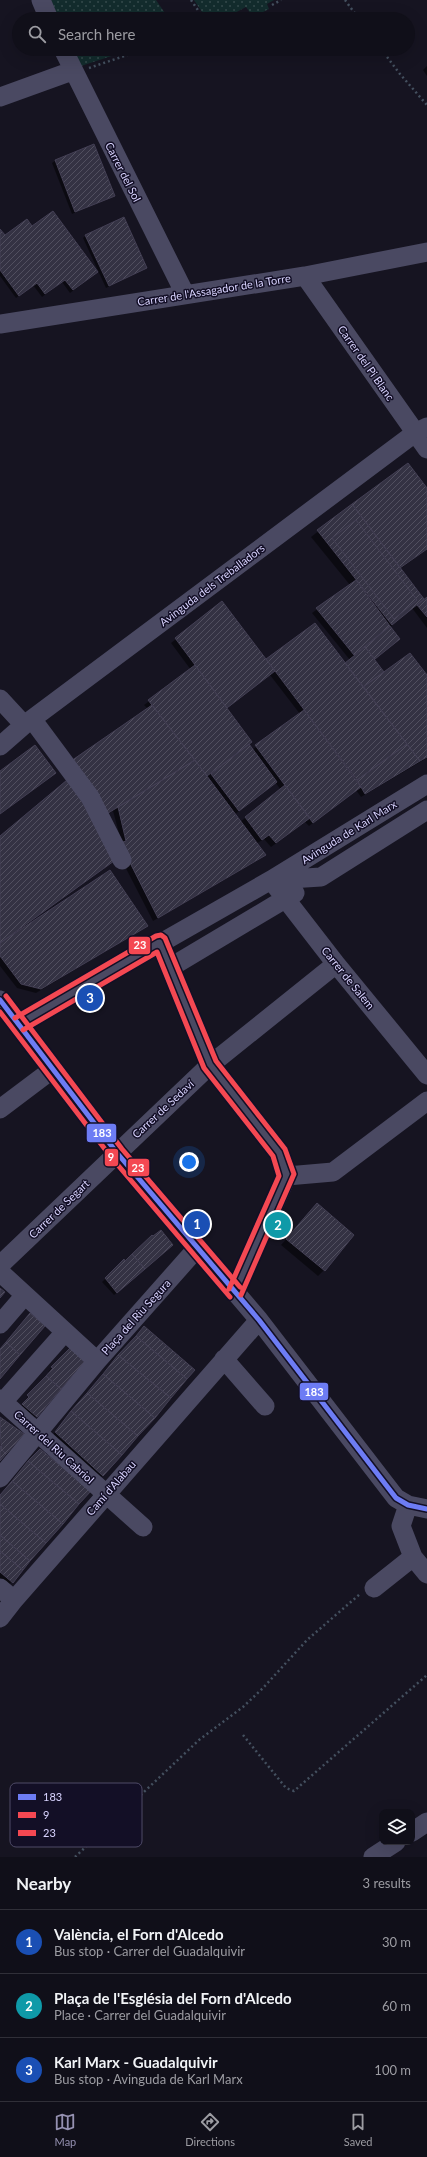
<!DOCTYPE html>
<meta charset="utf-8">
<style>
:root{--surface:#100f19;--page:#191822;--text:#f1f3f6;--muted:#9c9ca2;--line:#302f38;--accent:#9591b1}
body{margin:0;font-family:Lato,sans-serif;background:var(--page);color:var(--text)}
.controls{position:absolute;right:12px;bottom:12px;display:grid;overflow:hidden;border-radius:8px;box-shadow:0 4px 16px #0002}
.controls button{width:36px;height:36px;display:grid;place-items:center;padding:0;border:0;border-bottom:1px solid var(--line);background:var(--surface);color:var(--text);font:20px sans-serif}
.you{position:absolute;left:189px;top:1162px;width:14px;height:14px;margin:-10px;border:3px solid #fff;border-radius:50%;background:#1a73e8;box-shadow:0 0 0 6px #1a73e833}
.badge{display:grid;place-items:center;width:26px;height:26px;border-radius:50%;background:var(--accent);color:#fff;font-size:13px;font-weight:700}
.pin{position:absolute;translate:-50% -50%;border:2px solid #fff;box-shadow:0 1px 4px #0006}
.list{margin:0;padding:0;list-style:none}
h2{display:flex;justify-content:space-between;align-items:center;height:52px;margin:0;padding:0 16px;font-size:17px}
h2 small{font-size:13px;font-weight:400;color:var(--muted)}
.list li{display:grid;grid-template-columns:26px 1fr auto;gap:12px;align-items:center;box-sizing:border-box;height:64px;padding:0 16px;border-top:1px solid var(--line)}
.list b{display:block;font-size:15px;white-space:nowrap}
.list p{margin:0;font-size:13px;white-space:nowrap;color:var(--muted)}
.list em{font-size:13px;font-style:normal;color:var(--muted)}
.icon{flex:none;width:22px;height:22px;fill:none;stroke:currentColor;stroke-width:2;stroke-linecap:round;stroke-linejoin:round}
.map{position:relative;flex:none;width:427px;height:1857px;overflow:hidden}
.search{position:absolute;background:var(--surface);box-shadow:0 4px 16px #0002;left:12px;right:12px;top:12px;height:44px;display:flex;align-items:center;gap:10px;box-sizing:border-box;padding:0 14px;border-radius:22px;color:var(--muted);font-size:15px}
.sheet{height:244px;background:var(--surface)}
nav{display:flex;justify-content:space-around;align-items:center;box-sizing:border-box;height:56px;border-top:1px solid var(--line);background:var(--surface);font-size:11px;color:var(--muted)}
nav a{display:grid;justify-items:center;gap:2px}
nav .on{color:var(--accent)}
.map>svg:first-child{display:block}
</style>
<div class="map">
<svg width="427" height="1857" viewBox="0 0 427 1857">
<defs>
<pattern id="green-dots" width="8" height="8" patternUnits="userSpaceOnUse"><rect width="8" height="8" fill="#132c2d"/><path d="M2 2h.1M6 6h.1" fill="none" stroke="#354a4c" stroke-width="1.8" stroke-linecap="round"/></pattern>
<pattern id="building-hatch" width="6" height="6" patternUnits="userSpaceOnUse"><rect width="6" height="6" fill="#343243"/><path d="M-1 1l2-2M0 6l6-6M5 7l2-2" fill="none" stroke="#514f5f"/></pattern>
</defs>
<rect width="100%" height="100%" fill="#161421"/>
<path fill="url(#green-dots)" d="M51,0H156L169,19H59Z
M194,0H274L267,4L269,9L253,17L246,7C234,13 220,23 206,18Z
M74,49H133L81,66Z"/>
<path fill="#0007" fill-rule="evenodd" d="M427,66V76L423,70Z
M55,161L113,195L72,214L52,163Z
M32,228L94,275L70,293L62,282L42,297L33,285L16,298L0,276V230L5,237Z
M86,235L146,268L106,288L83,238Z
M427,489V549L400,569L418,605L427,598V628L412,608L390,627L394,643L374,659L384,674L427,676V758L361,797L356,790L309,826L305,822L271,847L264,839L256,844L264,855L260,859L153,921L116,849L122,844L113,811L100,818L148,709L144,705L191,670L171,643L222,603L266,661L314,624L345,664L350,660L312,613L350,585L311,537L353,504ZM270,675L300,714L252,750L226,709ZM275,782L281,790L240,822L234,815Z
M0,772L55,773L0,814Z
M0,837L113,861L29,922L30,924L147,926L36,993L17,988L0,966Z
M312,1210L324,1270L318,1276L281,1245Z
M124,1261L140,1273L114,1295L102,1282Z
M140,1332L103,1475L98,1480L51,1437Z
M70,1349L36,1416L33,1419L20,1408L35,1387L38,1384L39,1385L49,1373L48,1372Z
M0,1418L22,1434L0,1459Z
M89,1492L7,1587L0,1580V1496Z"/>
<path fill="url(#building-hatch)" stroke="#433f54" d="M94,144L115,196L75,212L55,160Z
M53,211L98,272L73,290L65,280L45,294L37,283L19,296L0,270V229L5,235L27,219L32,226Z
M124,217L147,268L109,286L85,235Z
M408,463L427,488V549L400,568L352,504Z
M352,504L424,599L392,625L317,530Z
M356,520L417,600L394,619L332,538Z
M356,580L390,626L354,655L316,608Z
M427,597V617L417,605Z
M222,601L275,671L227,708L175,638Z
M315,623L407,744L357,780L266,659Z
M390,626L400,639L375,659L365,647Z
M365,647L384,672L363,687L345,663Z
M410,653L427,675V757L420,761L363,687Z
M195,665L252,742L207,776L148,700Z
M152,705L195,760L105,815L71,761Z
M304,710L361,787L313,823L255,745Z
M249,744L277,782L239,811L211,774Z
M407,744L420,761L365,794L357,780Z
M35,745L56,773L0,814V771Z
M195,760L266,855L158,918L120,843L126,841L118,807Z
M67,780L92,816L114,861L0,943V836Z
M285,785L310,818L276,843L269,835L262,840L245,817Z
M110,870L148,926L41,989L21,984L0,956V943Z
M317,1203L354,1235L325,1271L286,1239Z
M161,1230L173,1245L145,1269L132,1254L152,1235L153,1236Z
M132,1254L145,1269L117,1293L105,1278L124,1259L125,1261Z
M0,1288L5,1292L0,1298Z
M30,1313L45,1326L20,1355L6,1342Z
M144,1326L195,1370L187,1379L136,1336Z
M136,1336L187,1379L171,1398L118,1355Z
M6,1342L20,1355L0,1379V1349Z
M70,1348L85,1361L61,1389L46,1376L53,1368L51,1367Z
M118,1355L171,1398L155,1418L103,1374Z
M103,1374L155,1418L138,1436L87,1393Z
M46,1376L61,1389L37,1417L22,1404L29,1397L27,1395Z
M87,1393L138,1436L122,1455L71,1411Z
M71,1411L122,1455L103,1476L55,1432Z
M0,1417L24,1434L6,1454L1,1449Z
M0,1446L2,1447L1,1449L6,1454L0,1461Z
M40,1449L91,1491L79,1504L28,1461Z
M28,1461L79,1504L63,1524L12,1481Z
M12,1481L63,1524L46,1543L0,1504V1495Z
M0,1504L46,1543L30,1561L0,1535Z
M0,1535L30,1561L23,1570L0,1551Z
M0,1551L23,1570L13,1583L0,1572Z"/>
<g fill="none" stroke-linecap="round" stroke-linejoin="round">
<path stroke="#44505f" stroke-width="2.5" stroke-dasharray="2 3" stroke-linecap="butt" d="M191,0L204,19
M345,0L359,19
M272,5L281,0
M231,19L244,12
M381,49L400,74L427,105
M89,68L145,49
M243,1735L286,1788L294,1791L427,1675
M75,1857L199,1740L243,1707L263,1688L307,1640L360,1594"/>
<path stroke="#4a4962" stroke-width="19" d="M41,0L49,19
M63,49L185,294
M0,97L72,71
M305,276L427,449
M0,324L305,276L427,252
M0,699L24,725
M32,719L90,797L122,860
M0,746L24,725L415,433L427,427
M271,880L336,964L427,1075
M274,880L321,877L427,810
M160,942L210,1065L279,1153L287,1176L235,1292
M171,967L295,893
M0,1000L117,1153L259,1320L396,1498L408,1505L427,1509
M19,1024L271,880L427,784
M0,1109L53,1069
M287,1176L333,1172L427,1101
M0,1265L210,1065L336,964
M0,1272L97,1361
M0,1324L25,1295
M224,1359L265,1406
M0,1399L143,1527
M3,1402L65,1332
M0,1478L97,1361L198,1247
M408,1505L401,1526L413,1557L427,1574
M0,1588L14,1600
M374,1588L413,1557
M0,1618L14,1600L259,1320
M412,1832L427,1822
M373,1857L396,1842"/>
<g stroke="#130f26" stroke-width="8">
<path id="bus-1" d="M0,1000L117,1153L259,1320L396,1498L408,1505L427,1509"/>
</g>
<g stroke="#130f26" stroke-width="8">
<path id="bus-2" d="M0,1012L111,1157L230,1297
M23,1030L157,952L204,1068L273,1156L279,1176L229,1289"/>
</g>
<g stroke="#130f26" stroke-width="8">
<path id="bus-3" d="M6,996L122,1149L240,1287
M15,1018L156,936L161,935L165,938L216,1061L285,1149L294,1174L241,1295"/>
</g>
<use href="#bus-1" stroke="#6d7cf4" stroke-width="5"/>
<use href="#bus-2" stroke="#f44852" stroke-width="5"/>
<use href="#bus-3" stroke="#f44852" stroke-width="5"/>
</g>
<g text-anchor="middle" stroke-width="3" stroke-linejoin="round" paint-order="stroke">
<g font-size="11" fill="#d9d4ff" stroke="#130f26">
<text transform="translate(123 172) rotate(63)" y="4">Carrer del Sol</text>
<text transform="translate(214 290) rotate(-9)" y="4">Carrer de l'Assagador de la Torre</text>
<text transform="translate(366 363) rotate(55)" y="4">Carrer del Pi Blanc</text>
<text transform="translate(212 585) rotate(-37)" y="4">Avinguda dels Treballadors</text>
<text transform="translate(349 832) rotate(-32)" y="4">Avinguda de Karl Marx</text>
<text transform="translate(348 978) rotate(51)" y="4">Carrer de Salem</text>
<text transform="translate(163 1109) rotate(-43)" y="4">Carrer de Sedaví</text>
<text transform="translate(59 1209) rotate(-44)" y="4">Carrer de Segart</text>
<text transform="translate(136 1317) rotate(-48)" y="4">Plaça del Riu Segura</text>
<text transform="translate(54 1447) rotate(42)" y="4">Carrer del Riu Cabriol</text>
<text transform="translate(111 1488) rotate(-49)" y="4">Camí d'Alabau</text>
</g>
</g>
<rect x="10" y="1783" width="132" height="64" rx="6" fill="#130f26" stroke="#4e4a67" stroke-width="1"/>
<rect x="18" y="1794" width="18" height="6" fill="#6d7cf4"/>
<rect x="18" y="1812" width="18" height="6" fill="#f44852"/>
<rect x="18" y="1830" width="18" height="6" fill="#f44852"/>
<g font-size="11" fill="#d9d4ff">
<text x="43" y="1801">183</text>
<text x="43" y="1819">9</text>
<text x="43" y="1837">23</text>
</g>
<g stroke="#130f26" stroke-width="1.5">
<rect x="128" y="936" width="23" height="19" rx="4" fill="#f44852"/>
<rect x="86" y="1123" width="31" height="20" rx="4" fill="#6d7cf4"/>
<rect x="104" y="1148" width="15" height="19" rx="4" fill="#f44852"/>
<rect x="127" y="1158" width="23" height="19" rx="4" fill="#f44852"/>
<rect x="299" y="1382" width="30" height="19" rx="4" fill="#6d7cf4"/>
</g>
<g font-size="11" text-anchor="middle" font-weight="bold" fill="#fff">
<text x="140" y="949">23</text>
<text x="102" y="1137">183</text>
<text x="111" y="1161">9</text>
<text x="138" y="1172">23</text>
<text x="314" y="1396">183</text>
</g>
</svg>
<div class="controls">
<button><svg class="icon" aria-label="layers" viewBox="0 0 24 24"><path d="M12 4l9 5-9 5-9-5zM3 14l9 5 9-5"/></svg></button>
</div>
<div class="you"></div>
<div class="pin badge" style="left:197px;top:1224px;background:#1a4fb4">1</div>
<div class="pin badge" style="left:278px;top:1225px;background:#0f9aa8">2</div>
<div class="pin badge" style="left:90px;top:998px;background:#1a4fb4">3</div>
<div class="search"><svg class="icon" aria-label="search" viewBox="0 0 24 24"><circle cx="10" cy="10" r="6"/><path d="M15 15l6 6"/></svg>Search here</div>
</div>
<section class="sheet">
<h2>Nearby<small>3 results</small></h2>
<ul class="list">
<li><span class="badge" style="background:#1a4fb4">1</span><div><b>València, el Forn d'Alcedo</b><p>Bus stop · Carrer del Guadalquivir</p></div><em>30 m</em></li>
<li><span class="badge" style="background:#0f9aa8">2</span><div><b>Plaça de l'Església del Forn d'Alcedo</b><p>Place · Carrer del Guadalquivir</p></div><em>60 m</em></li>
<li><span class="badge" style="background:#1a4fb4">3</span><div><b>Karl Marx - Guadalquivir</b><p>Bus stop · Avinguda de Karl Marx</p></div><em>100 m</em></li>
</ul>
</section>
<nav>
<a class="on"><svg class="icon" aria-label="map" viewBox="0 0 24 24"><path d="M3 6l6-2 6 2 6-2v14l-6 2-6-2-6 2zM9 4v14M15 6v14"/></svg>Map</a>
<a><svg class="icon" aria-label="directions" viewBox="0 0 24 24"><path d="M12 3l9 9-9 9-9-9zM9 14v-3h6M13 9l2 2-2 2"/></svg>Directions</a>
<a><svg class="icon" aria-label="saved" viewBox="0 0 24 24"><path d="M7 4h10v16l-5-4-5 4z"/></svg>Saved</a>
</nav>
